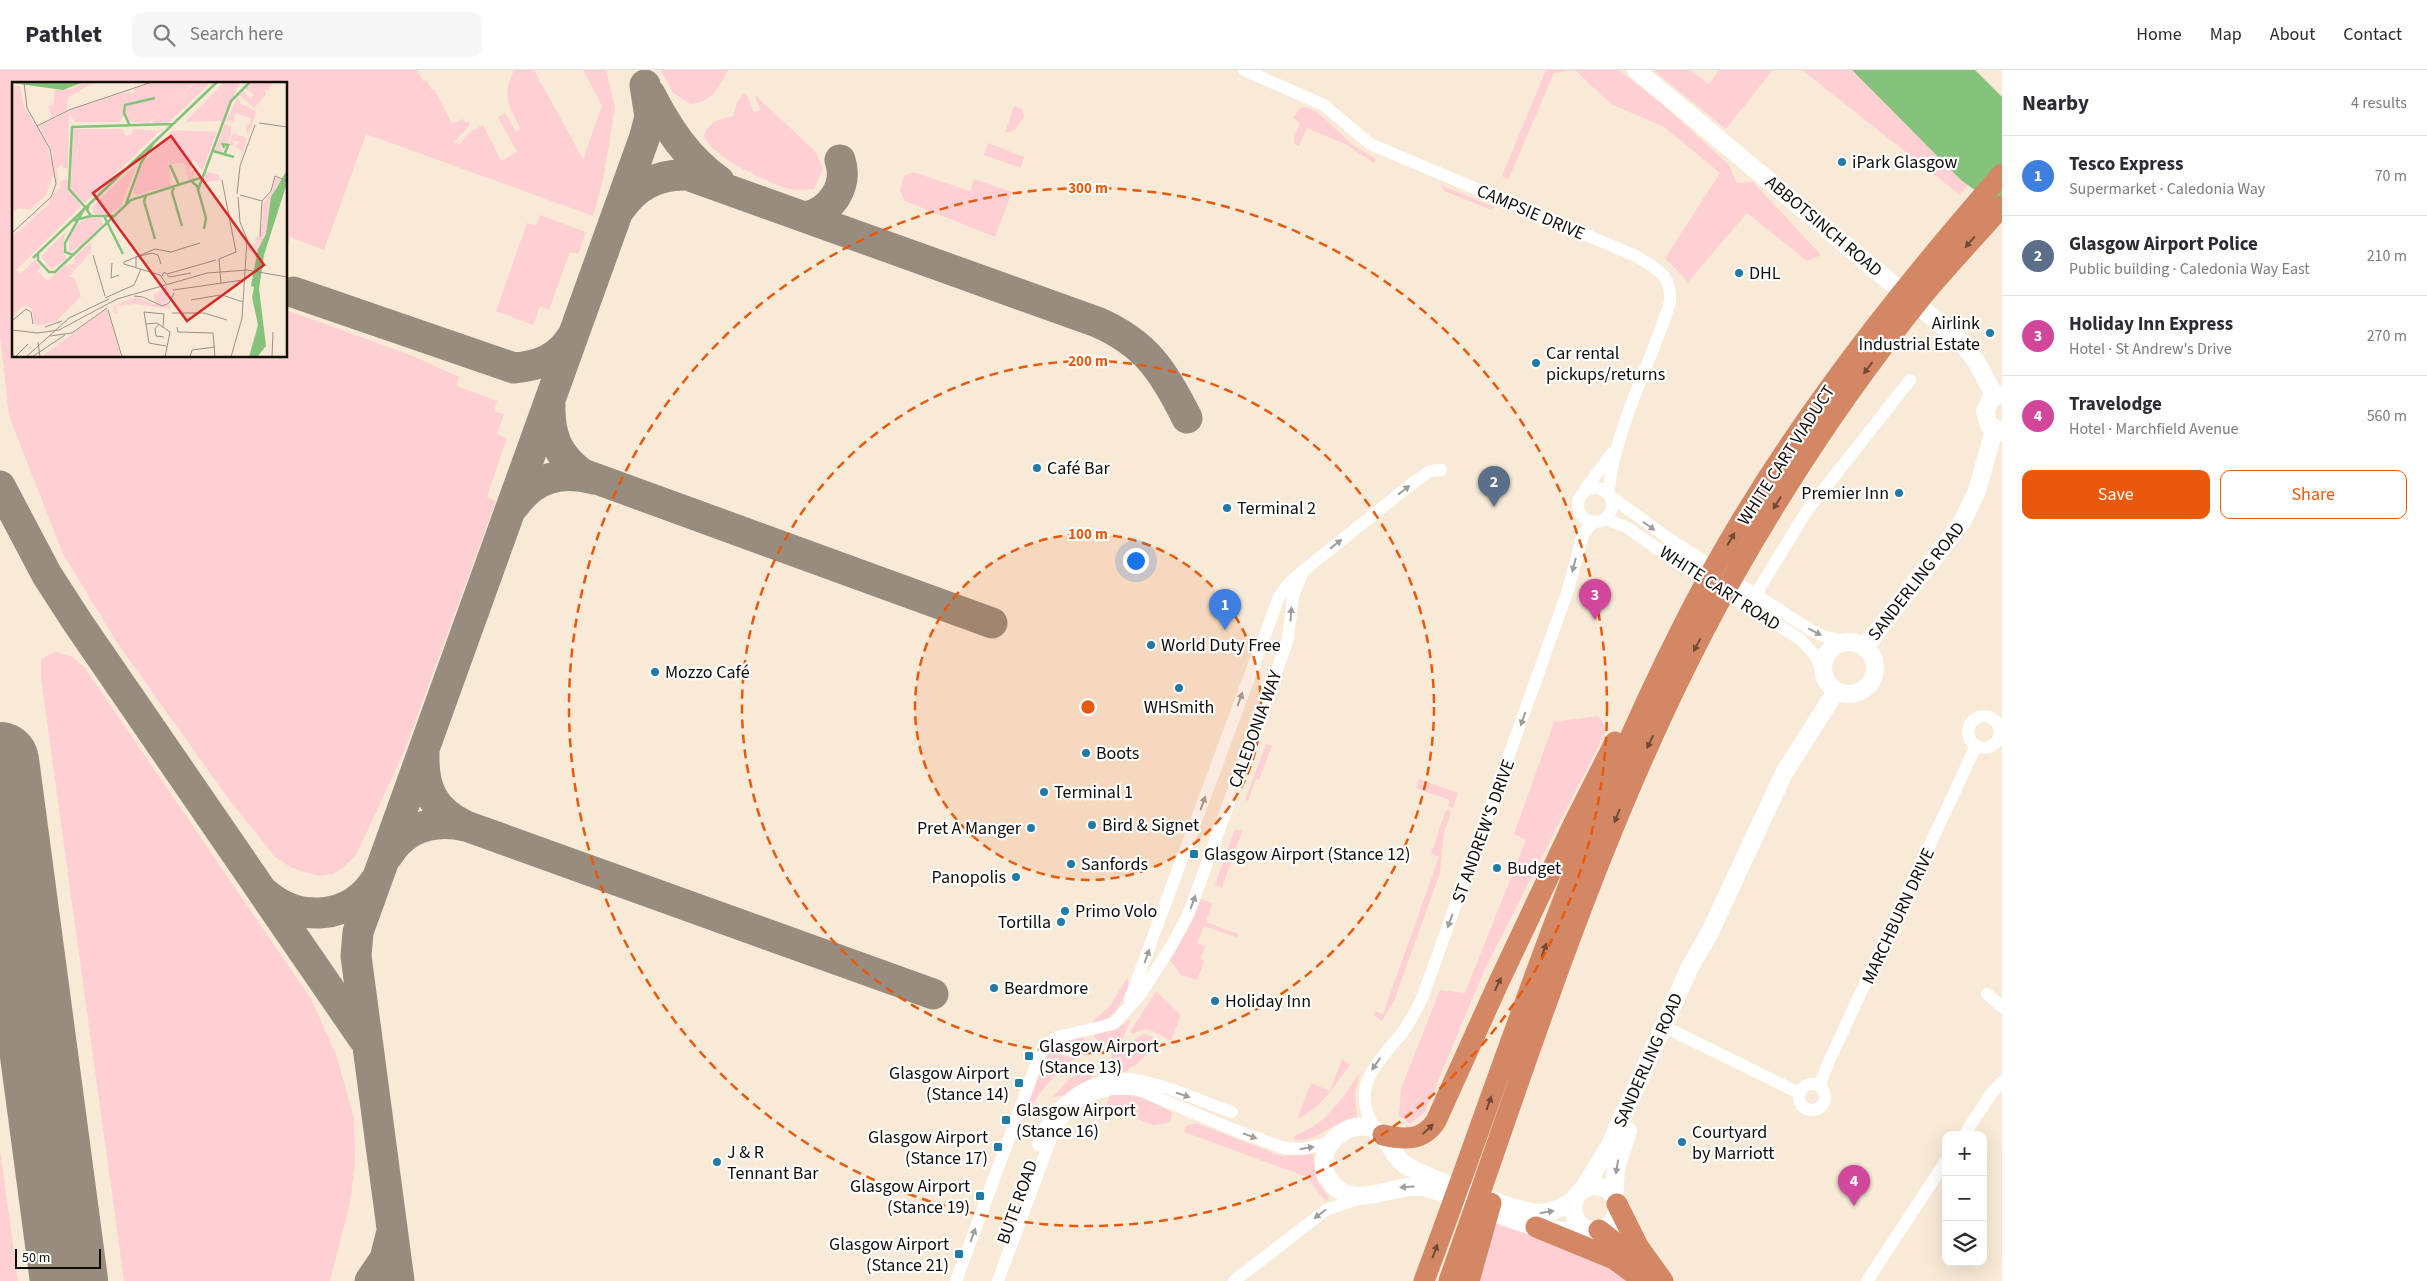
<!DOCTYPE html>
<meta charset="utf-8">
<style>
:root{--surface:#fff;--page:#f7f7f7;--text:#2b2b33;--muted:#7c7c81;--line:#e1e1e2;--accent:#ea580c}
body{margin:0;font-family:"Source Sans 3",sans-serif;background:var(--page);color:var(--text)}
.controls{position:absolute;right:15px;bottom:15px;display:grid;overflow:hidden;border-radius:10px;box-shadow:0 5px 20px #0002}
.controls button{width:45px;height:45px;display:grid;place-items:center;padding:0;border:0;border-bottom:1px solid var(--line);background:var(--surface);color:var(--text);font:25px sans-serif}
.scale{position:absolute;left:15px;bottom:12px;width:86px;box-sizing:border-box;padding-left:5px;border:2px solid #110c06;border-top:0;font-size:14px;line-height:18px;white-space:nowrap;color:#110c06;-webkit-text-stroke:4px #fff;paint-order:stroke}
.you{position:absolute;left:1135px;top:490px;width:18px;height:18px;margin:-12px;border:4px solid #fff;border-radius:50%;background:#1a73e8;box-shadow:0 0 0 8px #1a73e833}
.badge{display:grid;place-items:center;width:32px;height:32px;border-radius:50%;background:var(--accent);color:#fff;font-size:16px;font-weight:700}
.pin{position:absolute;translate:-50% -41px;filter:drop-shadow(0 1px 2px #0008)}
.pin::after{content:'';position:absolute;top:26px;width:18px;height:15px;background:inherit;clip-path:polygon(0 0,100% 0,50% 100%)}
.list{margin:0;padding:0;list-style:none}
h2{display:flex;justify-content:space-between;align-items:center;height:65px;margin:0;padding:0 20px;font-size:21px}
h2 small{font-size:16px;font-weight:400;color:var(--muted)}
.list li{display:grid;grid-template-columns:32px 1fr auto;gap:15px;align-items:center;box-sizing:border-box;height:80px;padding:0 20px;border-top:1px solid var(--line)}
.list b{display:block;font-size:19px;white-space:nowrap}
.list p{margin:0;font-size:16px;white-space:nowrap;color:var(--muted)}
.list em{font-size:16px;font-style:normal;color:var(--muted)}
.actions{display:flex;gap:10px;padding:15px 20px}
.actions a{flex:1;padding:11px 0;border:1px solid var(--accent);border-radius:10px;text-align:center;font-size:18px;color:var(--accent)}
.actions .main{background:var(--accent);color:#fff}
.icon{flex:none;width:28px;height:28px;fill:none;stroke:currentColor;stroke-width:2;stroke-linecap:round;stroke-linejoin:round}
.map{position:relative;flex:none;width:2002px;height:1211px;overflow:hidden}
header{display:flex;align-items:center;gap:30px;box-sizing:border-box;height:70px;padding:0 25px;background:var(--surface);border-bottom:1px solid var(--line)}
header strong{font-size:24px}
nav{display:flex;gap:28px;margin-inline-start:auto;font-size:18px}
.search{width:350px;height:45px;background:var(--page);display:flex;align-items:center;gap:12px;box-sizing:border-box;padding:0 18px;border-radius:10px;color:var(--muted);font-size:19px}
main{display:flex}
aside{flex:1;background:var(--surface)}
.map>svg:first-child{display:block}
</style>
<header>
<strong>Pathlet</strong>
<div class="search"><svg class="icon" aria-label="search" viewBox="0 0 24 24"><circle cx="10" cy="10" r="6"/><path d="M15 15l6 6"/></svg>Search here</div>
<nav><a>Home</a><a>Map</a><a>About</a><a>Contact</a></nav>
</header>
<main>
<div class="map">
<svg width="2002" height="1211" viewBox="0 0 2002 1211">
<rect width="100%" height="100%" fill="#f8ead6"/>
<path fill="#ffd0d3" d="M0,0H417L423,11L426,10L432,20L434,19L452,54L463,49L466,53L469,51L470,55L454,72L459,74L472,61L483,55L501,91L517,82L498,47L505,43L516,62L521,59C508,36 502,26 514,0H534L583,89L602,36L583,0H606L615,37L603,110L593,146L366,64L324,180L290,167L286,180V14H14V286H286V240L413,286L459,307L457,316L497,331L494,341L504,344L497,364L507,368L487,427L496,431L404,682L356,785L343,798L333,804L318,806L292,798L275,787L227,727L118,574L63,484L9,346L0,266Z
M661,0H728C718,18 713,32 690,34L673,23Z
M1546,0H1619L1666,37L1729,95L1737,113L1753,112L1821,185L1807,191L1747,143L1688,212L1665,188L1720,103L1664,57L1611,34L1575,0L1554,3L1508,110L1502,106Z
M1653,0H1690L1709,14L1719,0H1776L1772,1L1726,59Z
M1802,0H1852L1968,115L1960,125Z
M745,22L754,42L761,40L754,24L816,82L823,99L814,119C806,120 798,121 790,119C771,115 709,85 704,66C708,52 719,49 733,46L737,32Z
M1014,36L1022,39L1024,47L1015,60L1005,63Z
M1305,37L1316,41L1353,75L1376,89L1374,93L1345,74L1307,58L1299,76L1295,74L1294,68L1300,53L1293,48L1300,38Z
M988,73L1024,87L1021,98L984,85Z
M913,102L970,121L974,109L1012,122L995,167L905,131L900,121L904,106Z
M1441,115L1494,137L1491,140L1444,121Z
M540,145L586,162L578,184L570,182L549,240L540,236L533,255L496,241L527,153L536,156Z
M55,582L73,587L85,598L311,929L336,984L354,1048L355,1095L350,1133L330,1211H124L41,608V589Z
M1598,646L1607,659L1484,901L1425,1042L1410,1054L1399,1046L1401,1019L1440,920L1465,923L1526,770L1514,764L1554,652Z
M1266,674L1272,676L1259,710L1256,709L1248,731L1245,730Z
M1419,709L1458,723L1453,738L1448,736L1450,730L1416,718Z
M1446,740L1451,741L1444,762L1440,803L1394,931L1382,951L1373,945L1375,941L1383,944L1439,787L1431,784Z
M1235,759L1242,761L1222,818L1215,815Z
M1199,828L1212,833L1206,852L1238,864V868L1204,856L1197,873L1206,877L1201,887L1204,892L1197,910L1181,905L1170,890Z
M1127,908L1129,915C1119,937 1117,947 1092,954V952L1110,936Z
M1156,921L1181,945L1171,971C1158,964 1147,954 1134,964L1130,962Z
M1131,949L1121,973L1108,976L1095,968L1094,964L1118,958Z
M1144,964L1155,968C1146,991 1129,1003 1105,1008L1104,1003L1111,994L1112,984C1131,982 1130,969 1144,964Z
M1083,965L1085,972L1072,975L1059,972Z
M1051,980L1063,986L1077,987C1053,1005 1037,1023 1025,1050L1022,1049L1042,995Z
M1342,989L1350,995C1335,1016 1323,1035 1300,1048L1298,1047L1311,1013L1330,1021Z
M1083,1001L1091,1004L1093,1009L1065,1025L1053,1027L1070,1008Z
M1360,1003L1355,1023L1357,1047C1333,1050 1319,1073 1294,1070V1066C1328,1053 1339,1032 1360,1003Z
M1122,1023L1143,1028L1172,1042L1170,1053L1152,1055L1106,1035L1110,1025Z
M1196,1053L1281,1086L1313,1084L1317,1111L1329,1128L1326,1132L1307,1107L1184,1062L1186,1056Z
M0,1079L18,1211H0Z
M1497,1149L1637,1211H1477Z"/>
<path fill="#85c27c" d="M1852,0H1975L2002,27V140L1961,110Z"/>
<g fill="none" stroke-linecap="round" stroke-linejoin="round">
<path stroke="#978c7e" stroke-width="31" d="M650,24C668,59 687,88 719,111
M621,138C637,114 659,104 687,105L1097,252C1146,273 1164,302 1187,348
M805,147C830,143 849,116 840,90
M293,222L514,298C538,296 558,289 571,268
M550,335C549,365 558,387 583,404L992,553
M0,416L47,505L78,553L363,968
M514,436C534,408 561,400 594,409
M424,684C423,720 434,741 466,756L933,924
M388,785C406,756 434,749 466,756
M266,824C300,853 350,849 375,811
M370,1211L385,1189L391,1165
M399,1211L356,886L358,862L644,69L650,47L645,15"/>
<path stroke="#978c7e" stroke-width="78" d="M0,691L69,1211"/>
<path stroke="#fff" stroke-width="12" d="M1244,0L1324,35L1370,74L1636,186C1657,199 1672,205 1670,232C1650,296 1615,357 1608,424
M1578 435a17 17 0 1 1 34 0a17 17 0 1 1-34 0Z
M1584,421L1612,383
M1610,426L1668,468L1809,559L1823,566L1848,572
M1605,449L1626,457L1680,494L1800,569L1814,584L1823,601
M1756,524L1806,442L1910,310
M1968 662a16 16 0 1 1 32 0a16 16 0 1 1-32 0Z
M1987,924L2002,937
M1130,929L1279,527L1289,513L1303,501L1409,416L1430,401L1441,400
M1673,961L1799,1023
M1799 1027a13 13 0 1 1 26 0a13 13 0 1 1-26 0Z
M1819,1016L1829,991L1976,676
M1376,1060C1348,1018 1377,994 1402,963C1411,951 1417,939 1423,926L1568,520L1583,464L1594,452
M1964,1065L1991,1024L2002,1012
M1038,1075C1053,1031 1094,1001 1142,1011C1172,1017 1202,1032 1232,1042
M956,1211L1042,979L1057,967L1113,954L1140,925L1172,875L1189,843L1288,569L1293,526L1303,501
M998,1211L1055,1057L1075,1034L1093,1024L1112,1019H1137L1232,1059L1284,1078L1302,1079L1330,1073
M1234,1211L1326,1140L1360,1128
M1867,1211L1946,1091"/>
<path stroke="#fff" stroke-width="18" d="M1636,0L1961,271L1977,293L1995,326
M2002,324L1991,329L1985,341L1989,355L2002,362
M1823 598a26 26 0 1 1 52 0a26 26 0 1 1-52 0Z
M1865,577L1962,452L1977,421L1994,360
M1573 1138a22 22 0 1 1 44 0a22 22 0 1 1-44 0Z
M1583,1119L1609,1077L1689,899L1711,860L1784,703L1836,621
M1614,1127L1616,1098L1628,1061
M1574,1130C1563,1137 1553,1143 1539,1143C1521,1143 1419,1105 1404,1094C1391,1084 1387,1063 1371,1058C1342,1049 1310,1085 1330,1111C1354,1143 1391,1113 1422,1117C1477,1130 1531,1169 1589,1160"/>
<path stroke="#d38764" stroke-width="21" d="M1383,1065C1404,1070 1423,1071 1436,1051L1497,916L1574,753L1615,672
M1617,1134L1638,1176L1663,1211
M1536,1157L1614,1189L1644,1211
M1599,1160L1618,1175L1636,1195
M1424,1211C1506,992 1576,767 1682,558C1765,392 1880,243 2002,104
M1449,1211C1536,967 1612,716 1742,491C1796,397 1857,307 1925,223C1950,193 1977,165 2002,136
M1469,1211L1491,1133"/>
</g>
<defs><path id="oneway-solid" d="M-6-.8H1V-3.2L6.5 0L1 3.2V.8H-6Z" transform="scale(1.25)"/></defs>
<g fill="#724a35">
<use href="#oneway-solid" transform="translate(1970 172) rotate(131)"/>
<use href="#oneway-solid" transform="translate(1868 298) rotate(127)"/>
<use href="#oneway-solid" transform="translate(1777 433) rotate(122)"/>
<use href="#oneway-solid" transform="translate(1731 469) rotate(-60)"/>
<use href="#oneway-solid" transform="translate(1697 575) rotate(118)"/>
<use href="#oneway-solid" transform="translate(1650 672) rotate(115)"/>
<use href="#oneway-solid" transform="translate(1617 746) rotate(112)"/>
<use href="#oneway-solid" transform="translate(1544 880) rotate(-70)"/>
<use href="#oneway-solid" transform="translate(1498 914) rotate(-65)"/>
<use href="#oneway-solid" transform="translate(1489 1033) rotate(-70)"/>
<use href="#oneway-solid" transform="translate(1428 1059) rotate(-43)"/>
<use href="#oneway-solid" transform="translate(1435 1181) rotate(-70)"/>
</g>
<g fill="#a09e9b">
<use href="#oneway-solid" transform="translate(1404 420) rotate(-38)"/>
<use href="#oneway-solid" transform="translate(1649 456) rotate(35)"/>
<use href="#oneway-solid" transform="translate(1336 474) rotate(-38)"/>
<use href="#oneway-solid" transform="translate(1574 495) rotate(104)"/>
<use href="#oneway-solid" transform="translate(1291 544) rotate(-86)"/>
<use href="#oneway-solid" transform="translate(1815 562) rotate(28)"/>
<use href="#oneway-solid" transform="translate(1240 629) rotate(-70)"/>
<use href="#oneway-solid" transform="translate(1523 649) rotate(109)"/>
<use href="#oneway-solid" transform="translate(1203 733) rotate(-70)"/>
<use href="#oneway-solid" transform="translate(1193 832) rotate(-70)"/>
<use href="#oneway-solid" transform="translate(1450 851) rotate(110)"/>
<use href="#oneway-solid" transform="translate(1147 886) rotate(-70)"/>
<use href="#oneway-solid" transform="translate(1376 994) rotate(125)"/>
<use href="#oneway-solid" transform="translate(1183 1025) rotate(19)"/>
<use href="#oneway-solid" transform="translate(1250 1066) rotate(20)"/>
<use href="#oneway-solid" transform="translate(1307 1078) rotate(-9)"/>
<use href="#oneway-solid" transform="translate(1617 1097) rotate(99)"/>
<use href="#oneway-solid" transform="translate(1407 1117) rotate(176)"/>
<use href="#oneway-solid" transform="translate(1547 1142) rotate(-9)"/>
<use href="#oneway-solid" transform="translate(1320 1144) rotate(143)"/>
<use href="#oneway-solid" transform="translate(973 1165) rotate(-70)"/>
</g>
<circle cx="1088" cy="637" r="173" fill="#e8590c" fill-opacity=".12"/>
<g fill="none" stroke="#e8590c" stroke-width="2.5" stroke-dasharray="9 6">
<circle cx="1088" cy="637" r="173"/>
<circle cx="1088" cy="637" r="346"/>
<circle cx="1088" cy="637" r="519"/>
</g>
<g fill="#1f7aa8" stroke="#fff" stroke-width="2">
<circle cx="1842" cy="92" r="5"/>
<circle cx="1739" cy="203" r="5"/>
<circle cx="1990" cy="263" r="5"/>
<circle cx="1536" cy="293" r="5"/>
<circle cx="1037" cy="398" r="5"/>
<circle cx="1899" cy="423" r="5"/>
<circle cx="1227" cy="438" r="5"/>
<circle cx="1151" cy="575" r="5"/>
<circle cx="655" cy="602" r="5"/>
<circle cx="1179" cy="618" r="5"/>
<circle cx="1086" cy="683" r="5"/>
<circle cx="1044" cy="722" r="5"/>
<circle cx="1092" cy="755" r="5"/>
<circle cx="1031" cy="758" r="5"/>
<rect x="1189" y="779" width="10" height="10" rx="2.5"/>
<circle cx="1071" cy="794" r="5"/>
<circle cx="1497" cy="798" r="5"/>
<circle cx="1016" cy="807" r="5"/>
<circle cx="1065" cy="841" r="5"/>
<circle cx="1061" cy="852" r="5"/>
<circle cx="994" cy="918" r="5"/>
<circle cx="1215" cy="931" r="5"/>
<rect x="1024" y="981" width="10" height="10" rx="2.5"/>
<rect x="1014" y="1008" width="10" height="10" rx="2.5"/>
<rect x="1001" y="1045" width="10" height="10" rx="2.5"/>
<circle cx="1682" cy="1072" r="5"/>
<rect x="993" y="1072" width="10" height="10" rx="2.5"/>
<circle cx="717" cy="1092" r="5"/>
<rect x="975" y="1121" width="10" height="10" rx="2.5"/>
<rect x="954" y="1179" width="10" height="10" rx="2.5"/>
</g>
<g text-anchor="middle" stroke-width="4.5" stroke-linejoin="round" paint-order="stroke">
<g font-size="18" fill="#110c06" stroke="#fff" text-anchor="start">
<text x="1852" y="98">iPark Glasgow</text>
<text x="1749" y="209">DHL</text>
<text x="1980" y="259" text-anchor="end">Airlink<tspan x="1980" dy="21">Industrial Estate</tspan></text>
<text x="1546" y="289">Car rental<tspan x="1546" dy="21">pickups/returns</tspan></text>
<text x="1047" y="404">Café Bar</text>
<text x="1889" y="429" text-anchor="end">Premier Inn</text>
<text x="1237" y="444">Terminal 2</text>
<text x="1161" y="581">World Duty Free</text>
<text x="665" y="608">Mozzo Café</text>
<text x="1179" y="643" text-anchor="middle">WHSmith</text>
<text x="1096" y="689">Boots</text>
<text x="1054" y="728">Terminal 1</text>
<text x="1102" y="761">Bird &amp; Signet</text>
<text x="1021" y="764" text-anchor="end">Pret A Manger</text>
<text x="1204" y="790">Glasgow Airport (Stance 12)</text>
<text x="1081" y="800">Sanfords</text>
<text x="1507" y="804">Budget</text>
<text x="1006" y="813" text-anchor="end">Panopolis</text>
<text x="1075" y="847">Primo Volo</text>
<text x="1051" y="858" text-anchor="end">Tortilla</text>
<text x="1004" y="924">Beardmore</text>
<text x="1225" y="937">Holiday Inn</text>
<text x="1039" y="982">Glasgow Airport<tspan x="1039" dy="21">(Stance 13)</tspan></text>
<text x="1009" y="1009" text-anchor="end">Glasgow Airport<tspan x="1009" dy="21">(Stance 14)</tspan></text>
<text x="1016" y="1046">Glasgow Airport<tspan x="1016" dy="21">(Stance 16)</tspan></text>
<text x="1692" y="1068">Courtyard<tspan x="1692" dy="21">by Marriott</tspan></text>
<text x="988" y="1073" text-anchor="end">Glasgow Airport<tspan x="988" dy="21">(Stance 17)</tspan></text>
<text x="727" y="1088">J &amp; R<tspan x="727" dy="21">Tennant Bar</tspan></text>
<text x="970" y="1122" text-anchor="end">Glasgow Airport<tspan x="970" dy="21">(Stance 19)</tspan></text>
<text x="949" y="1180" text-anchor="end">Glasgow Airport<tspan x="949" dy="21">(Stance 21)</tspan></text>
</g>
<g font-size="18" fill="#110c06" stroke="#fff">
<text transform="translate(1531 142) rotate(23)" y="6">CAMPSIE DRIVE</text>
<text transform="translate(1824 156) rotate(40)" y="6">ABBOTSINCH ROAD</text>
<text transform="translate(1786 385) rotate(-57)" y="6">WHITE CART VIADUCT</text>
<text transform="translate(1916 511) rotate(-52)" y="6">SANDERLING ROAD</text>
<text transform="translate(1720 518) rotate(33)" y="6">WHITE CART ROAD</text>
<text transform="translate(1255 659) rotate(-70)" y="6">CALEDONIA WAY</text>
<text transform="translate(1483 761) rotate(-70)" y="6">ST ANDREW'S DRIVE</text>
<text transform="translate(1898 846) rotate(-65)" y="6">MARCHBURN DRIVE</text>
<text transform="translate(1648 990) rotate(-66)" y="6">SANDERLING ROAD</text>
<text transform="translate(1017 1132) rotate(-70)" y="6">BUTE ROAD</text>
</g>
</g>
<g transform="translate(12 12)">
<rect width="275" height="275" fill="#f8ead6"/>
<path d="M72,0H84L56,15L55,28L40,35L36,24L41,23L43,7H59ZM142,0H183L149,31L184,0H199L156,41H139L146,33L137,41L119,40L112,33L107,40H63L57,31L56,86L51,87V83L45,86L46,105L41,115L48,105L47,100L56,97L57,109L69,124L4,188L8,192L23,178L29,184L26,190L36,199L54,183L62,189L56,195H62L69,215L43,240L26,244L22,241L20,227L15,224L8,226L0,238V152L7,149L37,122V119L6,148L40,115L45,105L40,70L27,44L58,28L117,9L118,12L123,11L122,7ZM212,0H228L210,39L173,40ZM240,0H262L256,9L252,7L254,12L242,26L227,13L232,9L238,17L242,13L234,7ZM0,2L8,4L12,25L34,60L42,90L34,113L18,128L6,126L0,132ZM226,14L229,22L244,29L236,54L234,47L240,37L224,31L221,40L214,39ZM213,42L219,44V52L216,61L211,60L208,67L212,68L210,70L203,68ZM61,47H110L114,54L120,52L121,47L148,49L72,121L59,107ZM161,48L205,50L190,89L181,77L177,91L184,87L181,96L189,91L177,99L172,81L157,82L159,104L123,113L121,109L131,81ZM221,51L235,56L227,84L230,69L223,64L228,60L221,58L222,64L219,63L214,71ZM122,85L124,87L108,126L93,133L81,131L80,125ZM194,90L207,93L209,98L189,101ZM263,96H269L259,115L254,152L246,167L242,186L243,169L236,168V155L238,165L242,163L244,155H249L251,122L260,109ZM75,136H88L91,142L69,164L57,170V157L63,144ZM54,150L50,167L55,177L39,187L29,174ZM79,160V170L63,188L55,183L67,181H61L63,175ZM155,204L157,219L149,223L142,218V212ZM123,215L142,222H158L159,227L123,222L104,224L106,231L103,232L101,225L95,227L109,275H29L93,228Z" fill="#ffd0d3"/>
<path d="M72,0L51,8L0,1V0ZM275,88V101L252,173L247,207L254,264L245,275H237L246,243L240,215L242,205L239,204L246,167L254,152L259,115Z" fill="#85c27c"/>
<path fill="none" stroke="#85c27c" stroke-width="2.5" d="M118,44L112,31L113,23L143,16M212,66L211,62L216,63L213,71M201,69L222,75M158,83L167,103M180,100L185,104L194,136L192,147M162,106L160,110L170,144M186,108L219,19L238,0M134,114L132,119L143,157M77,122L75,128L79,134H101M114,122L129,81L142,60M73,125L57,107L60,45L161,42M92,134L111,172M59,139L79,134M26,171V178L37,190H43L119,118L188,96M61,173L53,170V161L72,127M21,176L205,0"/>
<path fill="none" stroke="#9c9183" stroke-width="1" d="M247,41L275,45M25,44L57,28L140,0M225,112L228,84L243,43M228,113L250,119M250,119L259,109L263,94L275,99M0,151L39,115L44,102L38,67L15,26L12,0M248,155L250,119M81,173L93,214M207,177L224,170L210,98M207,177L209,201M100,181L99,196L107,193M124,185V175L140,171L146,173L149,182M155,193L158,195L179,191M150,194L152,190L155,192L204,178M155,203L148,193L112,182V180L143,167L159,170L188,161M161,208L231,198M210,213L231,220M122,214L131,215L150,224L157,221L162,211M93,216L122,203L129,187M179,218L208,213M96,228L110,275M160,231H192L215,238M0,239L14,227L19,230L21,242M134,242L145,241L158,250L153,275M147,242L143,247L144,254L152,255M33,245L50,239M151,245L152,232L132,230L137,261L154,264M165,245L166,250L201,251L203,275M0,248L25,251L47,248L105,217L195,191L235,188L275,195M38,254L60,251L95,226M26,260L28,275M3,275L16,262M14,275L57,236L97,217M20,275L53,253M178,275L180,268L203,265M219,275L230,236L235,157L228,140L226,115M260,275L261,250"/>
<path fill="#d62828" fill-opacity="0.15" stroke="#d62828" stroke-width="2.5" d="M159,54L252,183L175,239L81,111Z"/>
<rect width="275" height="275" fill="none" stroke="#110c06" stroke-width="2.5"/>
</g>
<circle cx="1088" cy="637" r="8" fill="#e8590c" stroke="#fff" stroke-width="2.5"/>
<g font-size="15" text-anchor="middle" font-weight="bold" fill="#e8590c" stroke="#fff" stroke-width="4.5" stroke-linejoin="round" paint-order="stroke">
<text x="1088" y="123">300 m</text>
<text x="1088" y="296">200 m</text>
<text x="1088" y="469">100 m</text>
</g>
</svg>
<div class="controls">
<button>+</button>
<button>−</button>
<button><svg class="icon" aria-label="layers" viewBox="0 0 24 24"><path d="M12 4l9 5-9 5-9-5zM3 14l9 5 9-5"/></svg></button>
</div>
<div class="scale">50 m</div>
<div class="you"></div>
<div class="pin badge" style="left:1225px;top:560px;background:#3f7fe0">1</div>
<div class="pin badge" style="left:1494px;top:437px;background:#5c6f8a">2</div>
<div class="pin badge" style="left:1595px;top:550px;background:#d1479c">3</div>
<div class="pin badge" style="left:1854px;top:1136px;background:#d1479c">4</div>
</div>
<aside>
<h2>Nearby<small>4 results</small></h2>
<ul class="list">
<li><span class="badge" style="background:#3f7fe0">1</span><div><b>Tesco Express</b><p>Supermarket · Caledonia Way</p></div><em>70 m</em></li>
<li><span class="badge" style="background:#5c6f8a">2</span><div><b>Glasgow Airport Police</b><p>Public building · Caledonia Way East</p></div><em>210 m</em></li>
<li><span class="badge" style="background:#d1479c">3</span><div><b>Holiday Inn Express</b><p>Hotel · St Andrew's Drive</p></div><em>270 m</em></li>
<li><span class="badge" style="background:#d1479c">4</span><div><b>Travelodge</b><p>Hotel · Marchfield Avenue</p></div><em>560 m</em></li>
</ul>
<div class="actions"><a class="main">Save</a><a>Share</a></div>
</aside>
</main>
